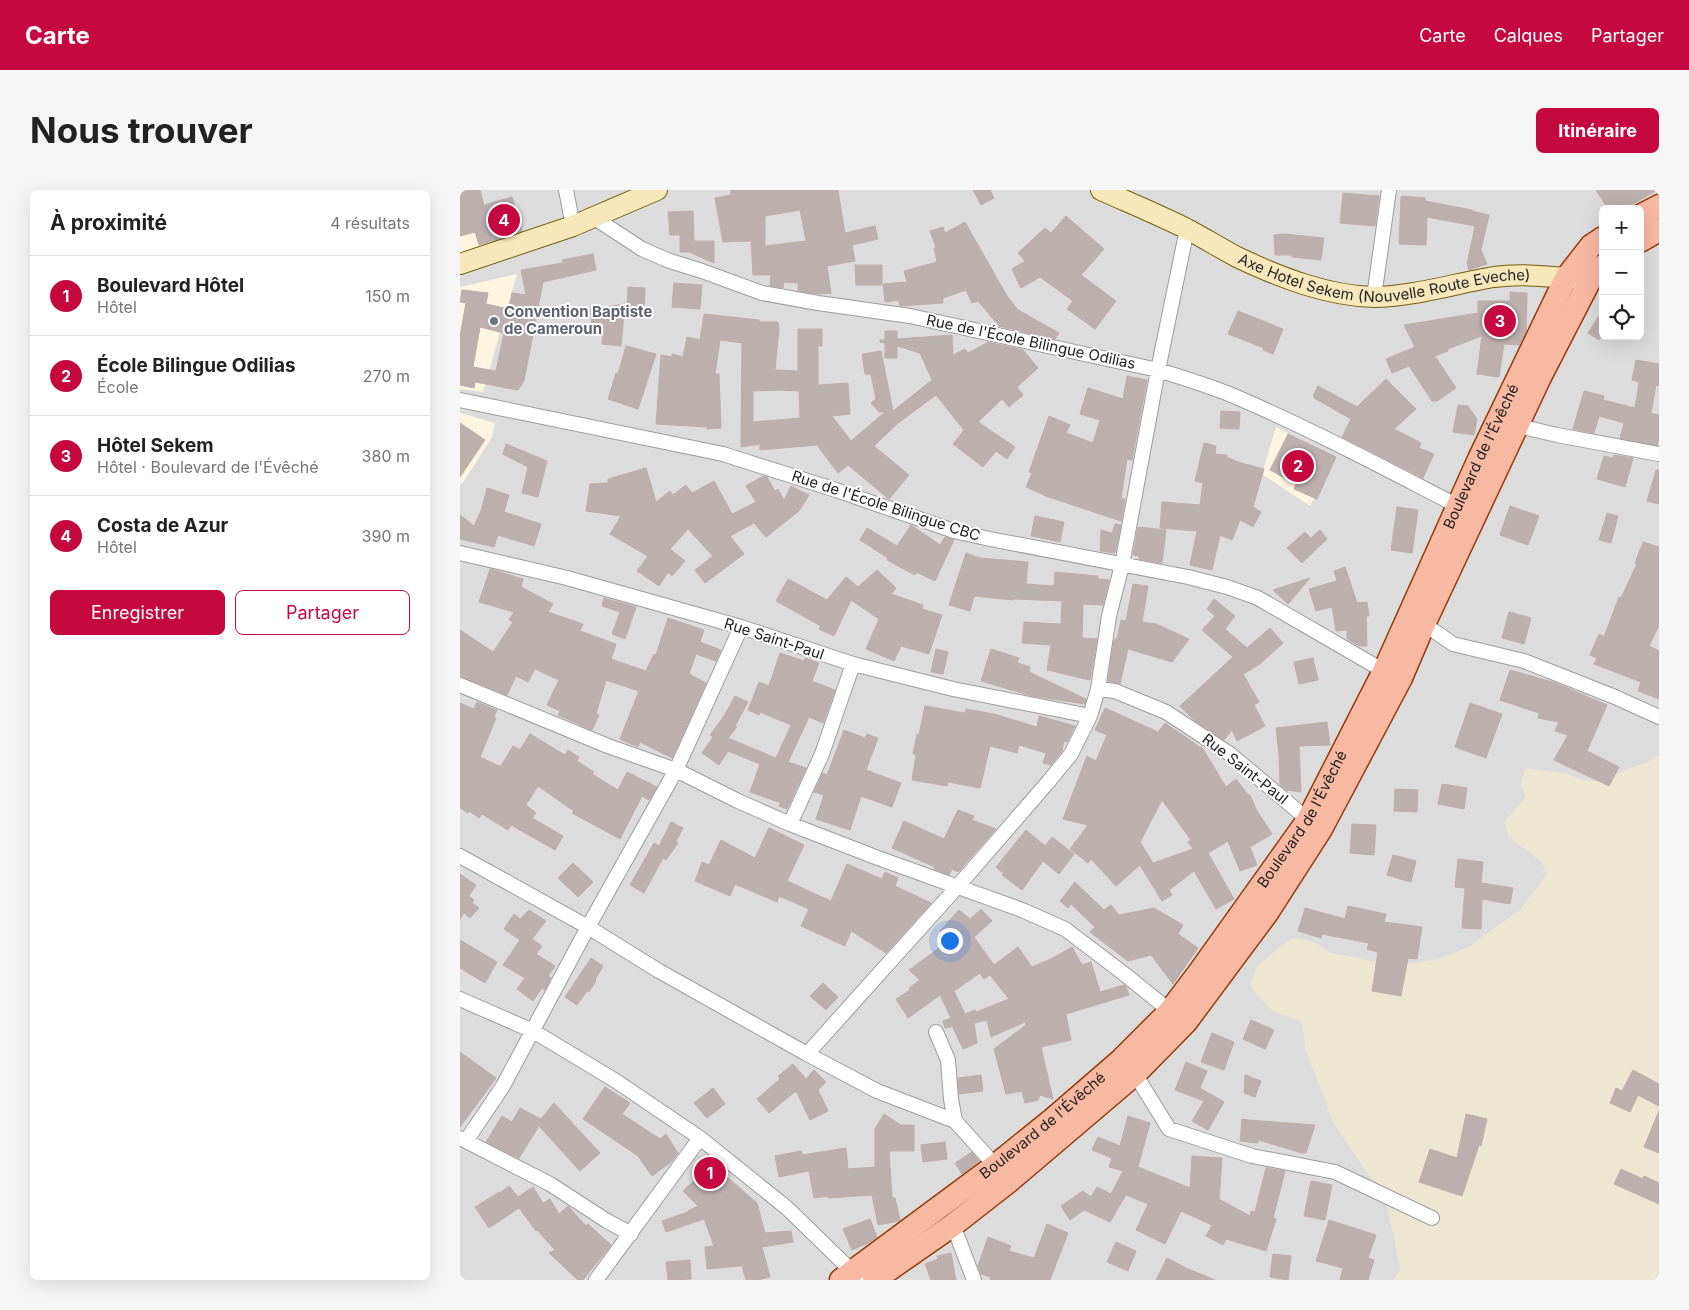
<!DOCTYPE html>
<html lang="fr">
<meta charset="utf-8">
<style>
:root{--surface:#fff;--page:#f6f6f6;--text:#222;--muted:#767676;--line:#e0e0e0;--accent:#c60841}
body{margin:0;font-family:Inter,sans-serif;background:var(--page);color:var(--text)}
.controls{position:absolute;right:15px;top:15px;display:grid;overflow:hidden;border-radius:8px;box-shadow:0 5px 20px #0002}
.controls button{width:45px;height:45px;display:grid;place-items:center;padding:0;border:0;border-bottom:1px solid var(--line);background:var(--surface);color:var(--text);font:25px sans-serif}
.you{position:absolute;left:489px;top:750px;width:18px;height:18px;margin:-12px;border:4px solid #fff;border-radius:50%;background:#1a73e8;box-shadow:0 0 0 8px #1a73e833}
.badge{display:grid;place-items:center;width:32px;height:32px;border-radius:50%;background:var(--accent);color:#fff;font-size:16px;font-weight:700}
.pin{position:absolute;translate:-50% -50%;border:2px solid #fff;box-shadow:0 1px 5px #0006}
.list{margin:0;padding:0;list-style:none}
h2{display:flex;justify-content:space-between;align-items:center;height:65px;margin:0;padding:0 20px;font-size:21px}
h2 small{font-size:16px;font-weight:400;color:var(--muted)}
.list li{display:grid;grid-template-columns:32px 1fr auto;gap:15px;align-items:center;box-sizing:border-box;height:80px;padding:0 20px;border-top:1px solid var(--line)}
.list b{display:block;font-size:19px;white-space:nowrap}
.list p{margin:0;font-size:16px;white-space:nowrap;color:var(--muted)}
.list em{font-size:16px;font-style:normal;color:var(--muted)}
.actions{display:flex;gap:10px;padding:15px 20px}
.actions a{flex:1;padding:11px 0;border:1px solid var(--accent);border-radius:8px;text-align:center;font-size:18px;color:var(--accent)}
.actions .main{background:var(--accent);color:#fff}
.icon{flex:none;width:28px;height:28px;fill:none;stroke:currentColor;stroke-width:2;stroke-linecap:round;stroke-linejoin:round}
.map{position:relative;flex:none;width:1199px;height:1090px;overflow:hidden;border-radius:8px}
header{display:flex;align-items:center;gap:30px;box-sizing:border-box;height:70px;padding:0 25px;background:var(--accent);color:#fff}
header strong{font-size:24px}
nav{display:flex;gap:28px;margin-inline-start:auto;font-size:18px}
.intro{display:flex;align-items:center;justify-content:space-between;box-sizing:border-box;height:120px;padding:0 30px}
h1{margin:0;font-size:35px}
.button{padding:12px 22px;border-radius:8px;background:var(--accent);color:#fff;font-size:18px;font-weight:700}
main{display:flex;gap:30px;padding:0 30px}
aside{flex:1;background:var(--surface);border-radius:8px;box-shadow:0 5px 20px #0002}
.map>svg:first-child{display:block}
</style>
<header>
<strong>Carte</strong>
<nav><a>Carte</a><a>Calques</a><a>Partager</a></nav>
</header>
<div class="intro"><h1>Nous trouver</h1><a class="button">Itinéraire</a></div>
<main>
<aside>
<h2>À proximité<small>4 résultats</small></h2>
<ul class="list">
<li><span class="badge">1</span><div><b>Boulevard Hôtel</b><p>Hôtel</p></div><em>150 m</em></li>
<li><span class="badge">2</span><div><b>École Bilingue Odilias</b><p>École</p></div><em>270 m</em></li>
<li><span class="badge">3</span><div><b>Hôtel Sekem</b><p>Hôtel · Boulevard de l'Évêché</p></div><em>380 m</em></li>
<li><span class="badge">4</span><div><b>Costa de Azur</b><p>Hôtel</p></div><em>390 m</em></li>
</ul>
<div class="actions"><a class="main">Enregistrer</a><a>Partager</a></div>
</aside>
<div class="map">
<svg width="1199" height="1090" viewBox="0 0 1199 1090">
<rect width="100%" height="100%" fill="#efe9e6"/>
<path fill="#dddcdc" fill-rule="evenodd" d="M0,0H1199V565L1190,571L1144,589L1130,592L1102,583L1061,592L1066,607L1048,646L1081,671L1087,684L1060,720L1009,757L979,769L937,776L871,763L852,751L812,821L842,831L846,861L926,1010L941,1080L933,1090H0ZM1143,19H1180V146H1143Z"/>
<path fill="#fef5e0" d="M24,12L37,58L0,69V19Z
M57,84L23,202L0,199V97Z
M0,223L35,233L32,247L2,294L0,293Z
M816,237L875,268L850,316L802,284Z"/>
<path fill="#ede7d2" d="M1199,565V1090H933L941,1079L926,1010L875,936L846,861L842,831L812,821L794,801L790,793L799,774L832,748L852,751L871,763L937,776L979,769L1009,757L1060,720L1087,684L1081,671L1048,646L1045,631L1066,607L1061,592L1066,578L1102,583L1130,592L1144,589L1190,571Z"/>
<path fill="#bcb0af" stroke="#c1aca9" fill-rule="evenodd" d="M0,0H20L24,15L52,7L62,41L19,55L15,42L0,46Z
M271,0H378L385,43L415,36L418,49L392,55L395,71L367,76L371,103L360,104L338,101V93L324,92L323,98L310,96L311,85H293L291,51L263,52L255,8L271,5ZM340,20L346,51L305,56V26Z
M513,0H530L534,8L521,15Z
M1136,0H1197L1165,19H1148Z
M883,3L919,6L915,36L880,33Z
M942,6L965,8V11L1012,20V21L1029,25L1021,60L1027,74L1009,80L1007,74L1015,36L967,27L966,55L939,54L941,7Z
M233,21L234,51H254V73L229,62H220V45H210L208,22Z
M606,26L644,59L621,85L656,111L635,139L607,119L613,111L580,87L561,98L552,79L565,71L558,63L585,38L591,43Z
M505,32L547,106L558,120L599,143L595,149L539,136L518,111L512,113L506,100L483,108V113L440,116L439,110L425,112L423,94L447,92L444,81L477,72L474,58H476L470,41L483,37L485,43Z
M824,44L864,48L861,70L832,67V65H815L814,45Z
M133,64L136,80L83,92L64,191L58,200L15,192L14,198L0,195V146L6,113L0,112L2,100L28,103L26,114L49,119L52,103L66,105L61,80L103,73L102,70ZM20,137L44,143L36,181L13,177Z
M395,75H422V95H396Z
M214,93L242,95L240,119L212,117Z
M168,97L185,98L184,118L167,117Z
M1050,102L1067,103L1066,142L1059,155L1044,154L1039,187L1017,184L1022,146L988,159V161L975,166L996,198L977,211H972L949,176L932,183L926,169L955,157L944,135L1018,123V111H1050Z
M165,114L161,156L142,154L144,133L132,135L130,119Z
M1143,120V143L1139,150L1128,143Z
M778,121L823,139L813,164L803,160L804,158L768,144Z
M244,124L299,130V132H318L319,139L315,180L338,181V139H362V156H358V195L388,193L390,224L372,226L391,251L425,222H419L411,213L416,209L411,184H405L402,164L421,161L433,221L472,190L460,163L437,156V168H425V153L420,152V150H425V141H437V149L492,145L493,165L505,159L508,163L528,152L563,160L578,178L557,197L563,205L549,217L542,209L518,232L555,257L547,269L536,261L523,277L493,254L504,240L476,205L437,234L414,256L449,285L429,309L388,275L378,283L357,255L300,260V254L281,257L282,153L260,150L255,184H259L261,238L247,239V237L196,234L201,165L212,167V164L223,167L227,147L240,150ZM321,200L339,201L340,228L293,232V201Z
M166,156L196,164L178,219L148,209L156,183L158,184Z
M1176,170L1199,174V196L1196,195L1191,223L1199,225V248L1197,255L1160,248L1164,233L1139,226L1134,243L1113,239L1124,201L1144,206L1143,210L1175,218L1179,192L1172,190Z
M667,186L687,190L672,270L667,269L661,309H665L661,331L586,306L566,297L572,283L569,282L589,226L610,235L606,243L633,253L640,230L620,224L628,198L663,209Z
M926,189L956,219L934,239L961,253L959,258L974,264L963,288L882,247L891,229L854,208V204L858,196L897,217Z
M998,215L1008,216L1017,229L1014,245L993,242Z
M761,221L780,222L779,239L760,238Z
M0,233L25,250L0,287Z
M828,244L876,267L857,309L834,299L836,294L810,280Z
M744,253L756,256L755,264L767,265L766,267L781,273L804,279L793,317L801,322L793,337L780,330L772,350L760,345L752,380L730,375L737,341L700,338L702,312L740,315L743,293L735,291Z
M46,254L87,271L78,307L62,303L68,277L43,264Z
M1154,265L1173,268L1165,297L1137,289L1144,266L1153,268Z
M186,278L196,312L210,301L213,305L226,295L232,303L254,291L272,324L296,312L286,296L303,286L307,287L315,301L318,299L324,310L331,296L349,305L339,321L306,347L294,333L270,346L284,364L245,393L235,380L253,366L228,339L210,359L225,371L212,386L208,382L199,396L177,381L188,366L150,344L161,326L126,321L130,294L148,293V289Z
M1196,280H1199V314L1187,311Z
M27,298L49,305L44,322L81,334L74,356L38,345L34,357L0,349V325L14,336L21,321Z
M1050,316L1079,326L1068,355L1040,345Z
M937,317L958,320L952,363L931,360Z
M1147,323L1158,326L1151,353L1139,350Z
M575,326L604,332L600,352L571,346Z
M655,334L661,335L655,363L640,361L641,340L652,343Z
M451,335L480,355L485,347L494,350L475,391L456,382L455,385L427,370L428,368L400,350L407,338L437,356Z
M678,337L706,340L702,373L679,369V366L673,365Z
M860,340L867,349L842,373L827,358L845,342L851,348Z
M1183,352L1199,357V435L1189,456L1199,461V509L1178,501L1181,492L1134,474L1137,468L1130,465L1139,444L1144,447L1159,407L1161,408L1177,374L1175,373Z
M506,363L520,368L568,372L566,394L594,396L595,382L638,386V389L649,390L643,415L623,414L622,448L637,449L630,490L587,480L591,455L562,453L564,432L601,434L602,411L554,409L553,410L514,406L510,421L489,415Z
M885,377L897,413L907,412L909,426H906L907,456H899L887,449V440L876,441L872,417L856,421L849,399L877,391L874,381Z
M30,379L63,389L61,397L93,414L88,422L123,434L120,441L156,454L151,469L186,481L194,464L196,465L208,428L244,440L240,452L261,460L256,471L236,464L229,484L246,493L212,568L180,552L178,557L160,549L179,501L146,490L136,524L139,525L132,540L98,525L100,521L87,515L99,490L75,479L68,492L56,486L47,505L0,486V440L33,462L53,432L49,430L54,422L19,412Z
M417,380L436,398L431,404L463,415L462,419L482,425L469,464L441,456L434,471L406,459L419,429L391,410L374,446L359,439L361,436L316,411L328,389L367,410L386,387L398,397Z
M850,388L828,414L813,400Z
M673,394L688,396L682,432L696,434L729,449L712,472L668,459L660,494L648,491L654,451L655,449H657L661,430L666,431Z
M144,408L176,417L165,449L152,444L160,422L142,416Z
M754,409L775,426L765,439L787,458L810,438L823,453L800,474L783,484L799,512L794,515L805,536L777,551L772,540L764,550L734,530L720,516L773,467L742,440L755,426L747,419Z
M1049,422L1071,428L1064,454L1042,448Z
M476,459L488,462L483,484L471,482Z
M531,459L559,468L557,473L570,477L569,482L626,509L625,514L572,506L521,491Z
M320,463L344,471L345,468L359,473L352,491L375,500L363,533L349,527L328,572L346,578L327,619L319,616L321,613L290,602L300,574L268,561L259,575L242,563L253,547L250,545L264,526L275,506L288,512L275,536L277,537L268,548L316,568L331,535L300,522L299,525L288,520L299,492L309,496Z
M853,468L858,490L839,494L834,472Z
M1050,480L1096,493L1147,515L1127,561L1159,577L1149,596L1094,570L1108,545L1095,541L1099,532L1078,528L1079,523L1040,510Z
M17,512L37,520L34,527L36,528L20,567L39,576H41L53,556L60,560L70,544L105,565L108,560L119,567L117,571L134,582L132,584L158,600L167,582L197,597L189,610L182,606L160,649L112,623L114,621L78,596L66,615L76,623L72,628L103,646L95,660L51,635L48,640L22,624L19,628L9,621L8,623L0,618V513L14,519Z
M1010,513L1042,524L1026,568L995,557Z
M465,516L505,523L506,519L534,524L577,537L579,526L615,536L607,552L604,551L602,561L591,575L583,573L586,563L559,555L557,563L530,556L520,598L488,592L487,596L452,590L456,565L453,564L457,544L459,545Z
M645,518L698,542L705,533L743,559L766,597L776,589L788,605H790L796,619L812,644L790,657L797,675L780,681L768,651L748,663L774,709L756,719L734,681L709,700L712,705L702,711L680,675L656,696L631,669L628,673L610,659L628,635L603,629L627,566L636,571L647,545L635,540ZM702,610L731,650L728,652L733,659L693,673L680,652Z
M867,532L870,555L839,556L841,602L826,600L820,595L819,565L816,538Z
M384,540L405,548L407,544L418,548L406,580L441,593L432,617L401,606L390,640L356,629L364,605L354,602L363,583L367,585Z
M982,594L1007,598L1004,619L978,614Z
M935,599L958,600L957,622L934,621Z
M498,620L514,626L512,630L536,639L498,682L492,679L489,685L474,679L475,677L432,658L444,631L484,649Z
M211,632L223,638L216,651L218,653L206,670L203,668L184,703L170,695L194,653L199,656Z
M892,634L916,635L914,665L890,663Z
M309,638L344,655L327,691L371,711L387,674L422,689L425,682L438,688L435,696L471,713L426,763L391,741L385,756L341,736L349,719L319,706L317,712L275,694L270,706L235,691L242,672L249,675L261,650L295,668Z
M566,640L585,656L592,647L614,664L599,684L583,671L562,700L542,685L544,684L536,677Z
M933,665L956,671L951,692L927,685Z
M998,669L1023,672L1021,693L1053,698L1050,714L1022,709L1021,739L1002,738L1005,698L995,697Z
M113,673L133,692L118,707L98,688Z
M0,684L16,695L9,706L14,710L12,713L19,718L10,728L4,723L0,729Z
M615,692L644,720L651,715L659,725L694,718L723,735L718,744L738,758L713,794L691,765L668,771L630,742L635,737L611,714L608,718L600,711Z
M888,716L926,724L924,732L962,737L957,769L948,768L941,806L912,801L918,762L907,759L909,753L862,744L861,748L838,741L845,718L885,729Z
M521,719L532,731L514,747L534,775L558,757L572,777L591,769L612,757L622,775L631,772L640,802L664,795L666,797L669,805L606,824L611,850L581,857L593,909L580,905L578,910L565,913L562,901L546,904L534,859L566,835L565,832L531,847L527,830L514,833L517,853L503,859L493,838L495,836L485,838L483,831L491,828L480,805L448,828L436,809L450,800L449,798L460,790L449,780L490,750L480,741L499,720L510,729ZM520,783L524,789L530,785L549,809L516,822L515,820L505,824L494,801Z
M69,720L86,731L72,749L82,756L76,764L95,776L88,786L91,788L85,800L82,798L73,811L57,799L65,788L43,775L60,750L44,739L54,724L60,729Z
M0,750L37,772L25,793L0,778Z
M131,768L143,776L135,790L136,791L129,802L127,801L117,815L105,807Z
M363,793L378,807L366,820L350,806Z
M791,830L814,840L805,859L783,849Z
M752,843L774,852L764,880L741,872Z
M0,862L36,888L0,937Z
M726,872L747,881L740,898L764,912L748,940L732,931L744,911L715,900Z
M333,874L346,889L354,880L366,892L358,900L368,921L350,930L336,901L309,923L297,909L320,889L318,886Z
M1173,880L1199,894V916L1178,905L1170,922L1150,913L1156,898L1162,901Z
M521,885L523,901L499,904L498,888Z
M785,885L801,891L795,907L784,903Z
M145,897L170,913L162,924L200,949L206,944L218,963L211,972L192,986L178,966L123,929Z
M253,898L265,914L247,928L234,913Z
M94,913L140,963L120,981L79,936L59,968L26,952L42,926L52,932L60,918L81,929Z
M1199,921V963L1184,957Z
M424,924L441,935H454V961H429L432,1008H435L440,1030L438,1031L418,1035L412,1005L368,1008V1006L354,1008L349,981L319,987L315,966L341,961L342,965L386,958L388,979L415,977V939Z
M1006,924L1027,929L1021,956L1019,955L1002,1006L959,992L970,959L997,968Z
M668,926L690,933L678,977L730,998L732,966L762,968L759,1009L790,1026L791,1021L795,1022L806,978L825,981L813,1028L816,1029L806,1061L766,1049L763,1055L746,1046L752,1035L721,1021L705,1054L676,1040L688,1014L666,1005L650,1032L624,1020L610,1030L601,1016L623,1001L631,1007L637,997L651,1004L663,981L649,977L652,968L632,960L638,947L660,956Z
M782,929L788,930L855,935L846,963H842L798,950V953L780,951Z
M485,952L487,969L463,972L461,955Z
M512,962L519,971L502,984L495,973Z
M245,968L297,1013L305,1043L331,1041L333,1052L302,1057L310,1087L297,1090H286L282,1076L247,1079L245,1057L254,1056L244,1029L206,1042L202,1031L228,1022V1021L238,1016L223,1001L237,988L232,984Z
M1161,979L1183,989L1184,986L1199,993V1014L1154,994Z
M851,991L872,995L865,1030L844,1026Z
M49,996L58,1007L73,997L83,1013L90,1009L99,1024L108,1016L126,1036L128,1034L151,1055L123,1090H118L89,1063L95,1060L77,1040L76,1041L59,1018L29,1038L15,1017L39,1002L40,1003Z
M410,1029L417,1047L408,1053L392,1060L383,1039Z
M869,1030L916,1045L908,1068L914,1070L908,1090H880L883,1078L856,1071Z
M587,1034L608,1043L590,1090H530L531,1087L521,1084L518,1076L528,1047L551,1056L549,1061L574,1068Z
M656,1052L676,1061L668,1081L647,1072Z
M491,1063L496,1090H471L465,1074L478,1069L477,1066Z
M813,1064L831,1066L828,1090L810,1087Z
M707,1068L726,1078L755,1090H696Z
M230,1070L231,1089L208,1090L206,1072Z"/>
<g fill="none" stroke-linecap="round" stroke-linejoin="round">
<g stroke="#9c9c9c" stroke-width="16">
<path id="street" d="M106,0L113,36
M133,27L182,59L207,70L242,81L302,103L358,113L450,126L698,180C724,188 750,196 774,206C851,239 924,278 998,316
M914,107L929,0
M0,210L263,264L376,300L494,341L530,349L728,387L767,397L798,408L924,481
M1059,236L1097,245L1199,264
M0,363L107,388L281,437L393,474L493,499L630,526
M964,434L993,454L1064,471L1155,507L1199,527
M0,495L148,556L216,580L278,611L330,634L418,668L562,720L605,739L663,783L715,825
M638,499L655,501L706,522L770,564L852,633
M330,634L362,564L393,474
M0,666L128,737L199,781L347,864L417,901L495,931L540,981
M0,809L73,841L156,891L240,948L327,1018L401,1090
M476,842L488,870L491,909L495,931
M347,864L498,696L589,591L611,564L630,526L638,499L649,426L662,375L698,180L727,39
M675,884L709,939L792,966L875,982L972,1028
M0,948L90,994L147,1031L171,1044
M6,951L43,896L128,737L216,580L281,437
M493,1035L514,1090
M136,1090L240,948"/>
</g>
<g stroke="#735e09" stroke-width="22">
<g id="secondary">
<path id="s1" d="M641,0C670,13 699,25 727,39C744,48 760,58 777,67C819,87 867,106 914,107C951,107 997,93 1034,87C1063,83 1092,87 1121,89"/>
<path d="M0,74L113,36L197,0"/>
</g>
</g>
<g stroke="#943a06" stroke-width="25">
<g id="primary">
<path d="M1180,26L1199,16"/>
<path d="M1180,51L1199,40"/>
<path id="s2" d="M381,1090L536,975L593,929L660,871L710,821L738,784L848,630L924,481L1019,269L1106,88L1131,56L1143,48"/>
<path d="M414,1090L493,1035L548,992L675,884L726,832L807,723L861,639L941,488L964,434L1080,187L1130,90L1143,76"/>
</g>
</g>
<use href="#street" stroke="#fff" stroke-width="14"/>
<use href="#secondary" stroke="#f7e8bc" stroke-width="20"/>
<use href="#primary" stroke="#f8b9a2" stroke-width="22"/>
</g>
<circle fill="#6b7280" stroke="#fff" stroke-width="2" cx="34" cy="131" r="5"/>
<g text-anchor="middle" stroke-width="4" stroke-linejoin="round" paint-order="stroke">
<g font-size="15" fill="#1f1f1f" stroke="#fff">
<text dy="5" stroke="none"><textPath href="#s1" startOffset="304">Axe Hotel Sekem (Nouvelle Route Eveche)</textPath></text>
<text transform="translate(571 152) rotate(12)" y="5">Rue de l'École Bilingue Odilias</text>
<text dy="5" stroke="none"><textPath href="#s2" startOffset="1064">Boulevard de l'Évêché</textPath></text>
<text transform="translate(426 316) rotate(18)" y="5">Rue de l'École Bilingue CBC</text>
<text transform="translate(314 449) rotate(18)" y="5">Rue Saint-Paul</text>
<text transform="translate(785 579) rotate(38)" y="5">Rue Saint-Paul</text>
<text dy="5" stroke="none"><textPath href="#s2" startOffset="659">Boulevard de l'Évêché</textPath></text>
<text dy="5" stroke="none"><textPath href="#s2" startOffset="254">Boulevard de l'Évêché</textPath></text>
</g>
<g font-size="15" font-weight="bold" fill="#5b616d" stroke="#fff" text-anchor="start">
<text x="44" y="127">Convention Baptiste<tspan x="44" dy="17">de Cameroun</tspan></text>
</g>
</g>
</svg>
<div class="controls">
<button>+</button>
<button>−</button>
<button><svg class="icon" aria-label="locate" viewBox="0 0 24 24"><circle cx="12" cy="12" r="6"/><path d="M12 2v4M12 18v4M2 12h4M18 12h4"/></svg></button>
</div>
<div class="you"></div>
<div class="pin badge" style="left:250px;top:983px">1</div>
<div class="pin badge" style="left:838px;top:276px">2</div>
<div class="pin badge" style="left:1040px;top:131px">3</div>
<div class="pin badge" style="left:44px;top:30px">4</div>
</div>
</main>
